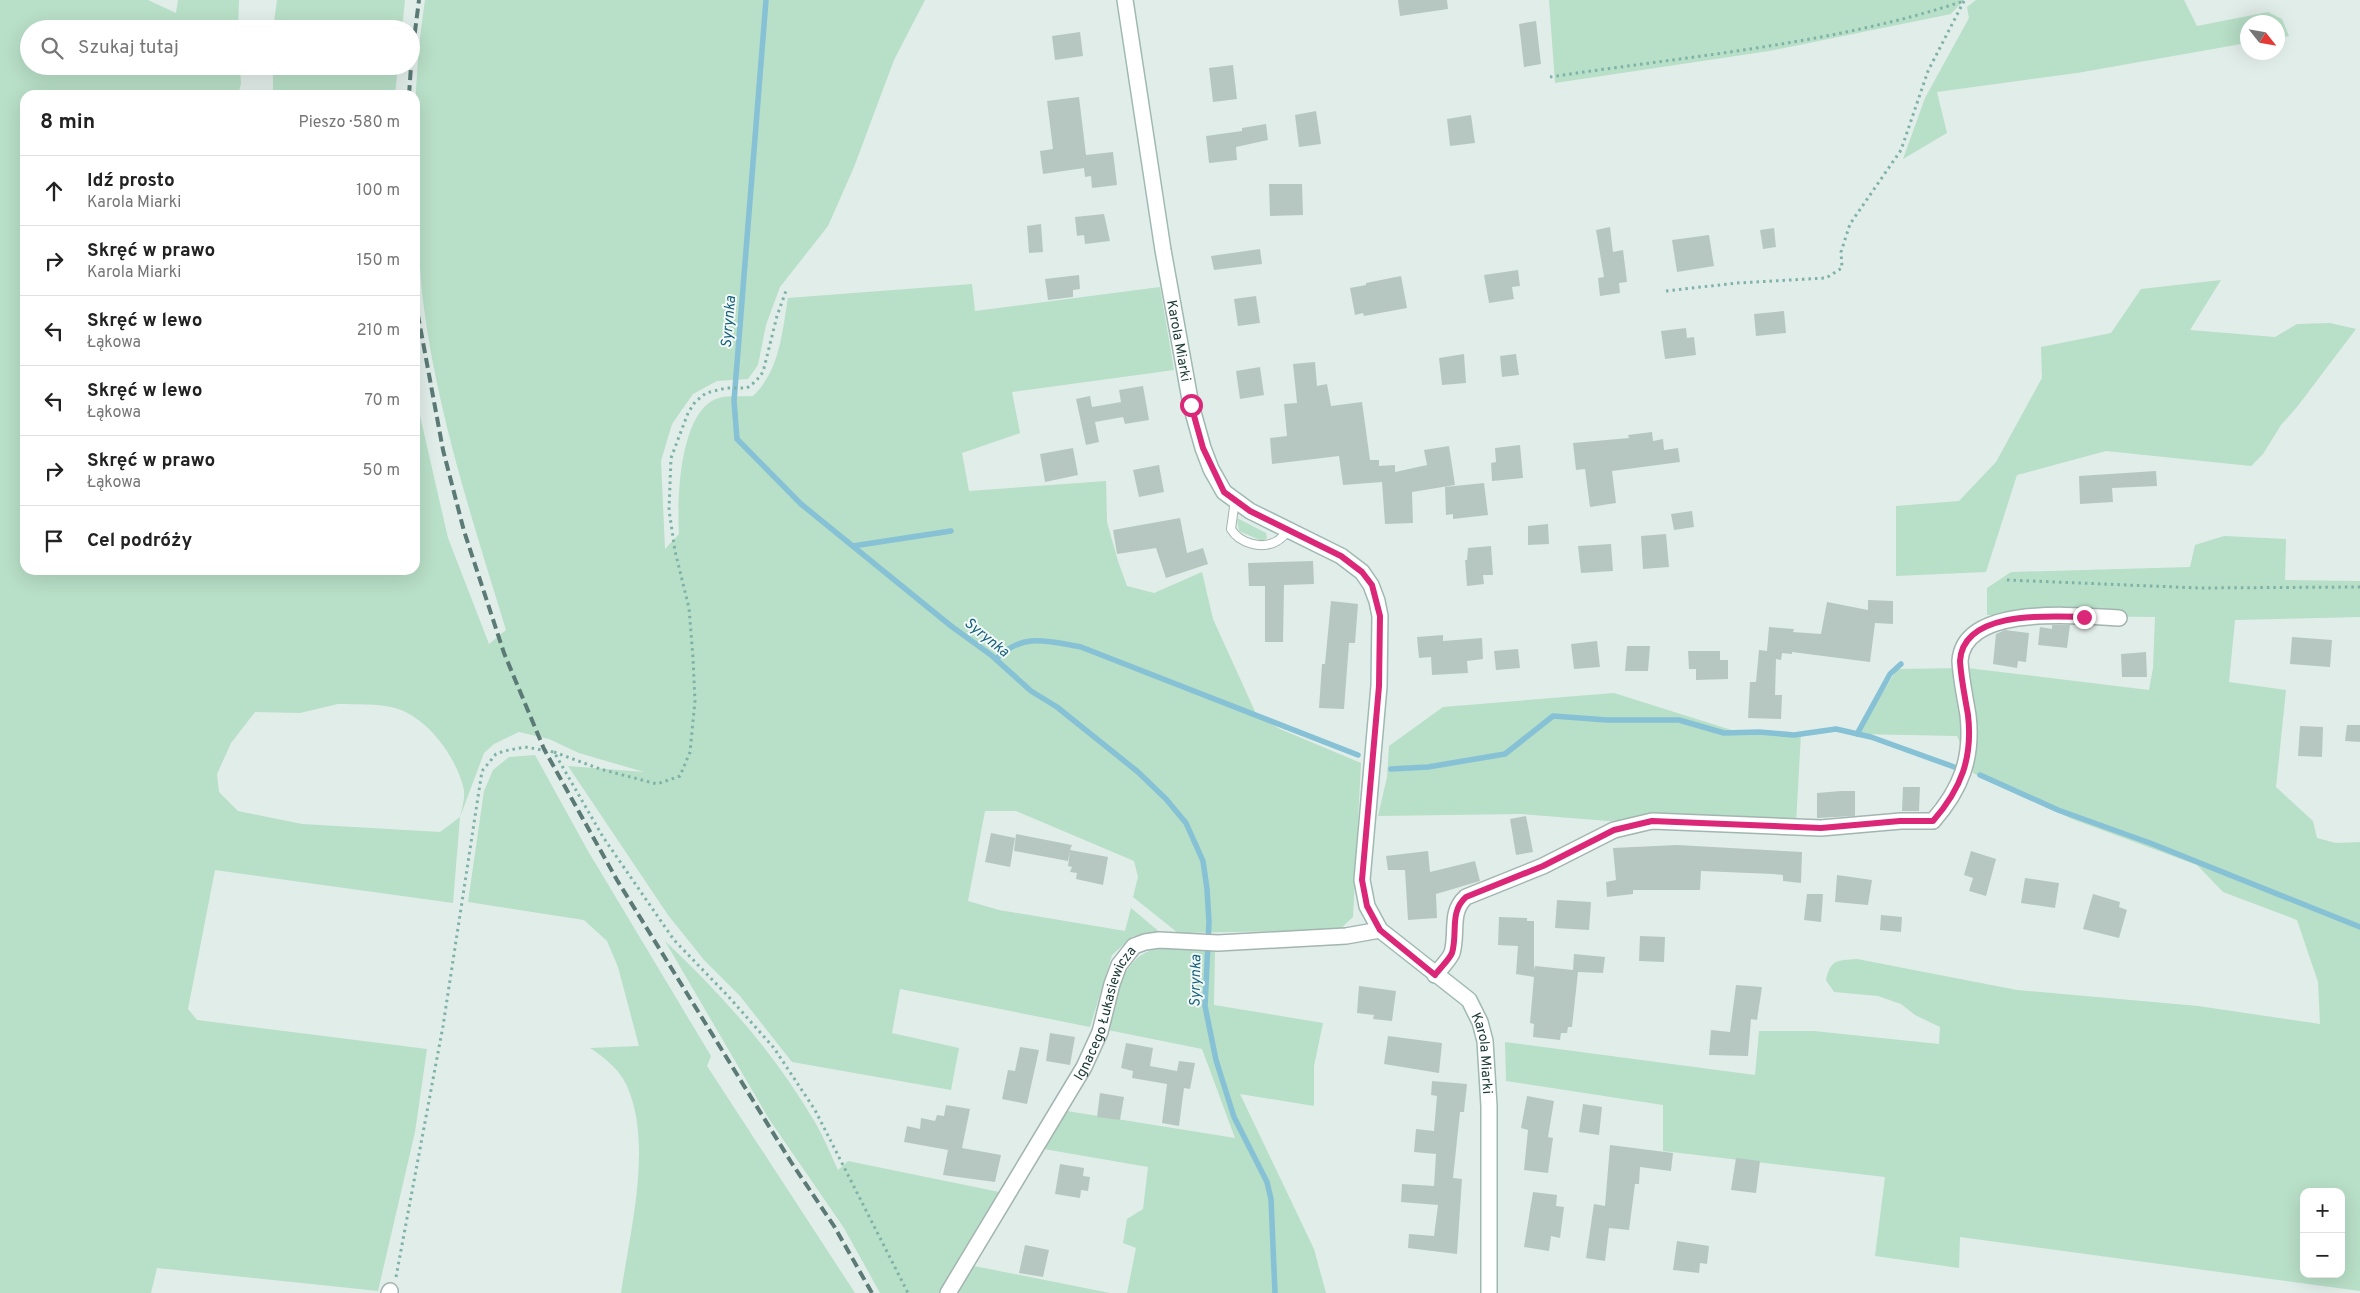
<!DOCTYPE html>
<html lang="pl">
<meta charset="utf-8">
<style>
:root{--surface:#fff;--page:#f6f6f6;--text:#222;--muted:#767676;--line:#e0e0e0}
body{margin:0;font-family:Overpass,sans-serif;background:var(--page);color:var(--text)}
.controls{position:absolute;right:15px;bottom:15px;display:grid;overflow:hidden;border-radius:10px;box-shadow:0 5px 20px #0002}
.controls button{width:45px;height:45px;display:grid;place-items:center;padding:0;border:0;border-bottom:1px solid var(--line);background:var(--surface);color:var(--text);font:25px sans-serif}
.compass{position:absolute;left:2240px;top:15px;width:45px;height:45px;border-radius:50%;background:var(--surface);box-shadow:0 5px 20px #0002;rotate:121deg}
.stop{position:absolute;width:15px;height:15px;margin:-11px;border:4px solid #db2777;border-radius:50%;background:#fff}
.stop.end{background:#db2777;border-color:#fff;box-shadow:0 1px 5px #0008}
.list{margin:0;padding:0;list-style:none}
h2{display:flex;justify-content:space-between;align-items:center;height:65px;margin:0;padding:0 20px;font-size:21px}
h2 small{font-size:16px;font-weight:400;color:var(--muted)}
.list li{display:grid;grid-template-columns:32px 1fr auto;gap:15px;align-items:center;box-sizing:border-box;height:70px;padding:0 20px;border-top:1px solid var(--line)}
.list b{display:block;font-size:19px;white-space:nowrap}
.list p{margin:0;font-size:16px;white-space:nowrap;color:var(--muted)}
.list em{font-size:16px;font-style:normal;color:var(--muted)}
.icon{flex:none;width:28px;height:28px;fill:none;stroke:currentColor;stroke-width:2;stroke-linecap:round;stroke-linejoin:round}
.map{position:relative;flex:none;width:2360px;height:1293px;overflow:hidden}
.search{position:absolute;background:var(--surface);box-shadow:0 5px 20px #0002;left:20px;top:20px;width:400px;height:55px;display:flex;align-items:center;gap:12px;box-sizing:border-box;padding:0 18px;border-radius:28px;color:var(--muted);font-size:19px}
.panel{position:absolute;background:var(--surface);box-shadow:0 5px 20px #0002;left:20px;top:90px;width:400px;height:485px;border-radius:15px}
.map>svg:first-child{display:block}
</style>
<div class="map">
<svg width="2360" height="1293" viewBox="0 0 2360 1293">
<rect width="100%" height="100%" fill="#e1ede9"/>
<path fill="#b8dfc7" fill-rule="evenodd" d="M0,0H148L176,13L178,0H239L238,29H29V66H240L241,84L238,95H25V570H415V394L448,538L489,644L506,630C473,522 437,413 423,301C420,279 420,256 418,233C413,155 413,78 425,0H925L894,60L854,167L828,226L780,287L766,325L758,365L748,379L717,381L693,394L672,424L661,461L665,549L679,534C677,502 679,409 719,398C729,395 743,397 753,396C780,370 782,333 788,298L972,284L975,311L1160,287L1174,370L1012,392L1020,433L962,453L969,491L1106,481L1107,522L1118,561L1127,586L1154,593L1202,572L1213,619L1257,716L1280,729L1361,763L1353,917L1339,930L1178,933L1133,897L1138,877L1134,861L1016,811H985L968,901L999,910L1125,931L1131,908L1162,934L1133,936L1112,955L1090,1027L900,989L892,1033L959,1048L951,1090L792,1062L740,996L704,960L668,915L568,766L644,772L579,753L549,739L519,732L494,744L484,753L460,817L453,903L215,870L188,1009L197,1020L427,1049L415,1132L378,1291L157,1268L151,1293H0ZM338,704C356,705 378,703 395,708C428,717 457,758 464,790C465,798 462,809 460,817L440,832L302,824L238,811L219,792L217,774L231,743L255,712L300,713Z
M277,0H405L402,29H273Z
M1549,0H1964L1951,14L1769,51L1555,83Z
M1976,0H2184L2197,26L2268,12L2282,19L2289,36L2278,38V22H2248L2247,43L2077,73L1937,92L1947,133L1903,159L1925,98L1969,18L1967,7Z
M273,66H398L395,95H273Z
M2221,280L2190,330L2275,337L2297,324L2330,323L2356,329L2297,407L2281,425L2263,454L2251,466L2106,451L2017,475L1986,572L1896,576V506L1959,501L1996,462L2042,378L2041,347L2111,333L2141,289Z
M1237,518L1266,533L1267,538L1262,541L1239,531Z
M2224,536L2286,539L2285,580L2360,581V617L2235,620L2229,682L2286,690L2276,787L2313,821L2317,838L2336,843L2360,842V1291L1960,1237L1959,1268L1875,1256L1885,1177L1663,1151V1105L1506,1081L1505,1042L1755,1075L1759,1031H1814L1939,1044L1940,1027L1915,1015L1901,1004L1878,996L1834,992L1826,980C1831,958 1838,961 1857,959L2017,990L2198,1006L2320,1024L2318,982L2297,920L2223,892L2197,865L2072,819L1973,773L1957,736L1858,734L1897,669L1967,668L2149,690L2153,668L2155,617L1987,615V588L2011,572L2190,567L2195,545ZM2304,1192H2341V1274H2304Z
M1614,693L1744,734L1801,733L1796,824L1701,816L1608,821L1522,814L1378,816L1387,777L1389,746L1443,707Z
M535,755L588,851L711,1056L707,1066L855,1293H621C630,1231 653,1145 627,1086C620,1070 604,1057 590,1048L639,1046L618,967L607,941L584,920L468,902L484,791L493,770L509,757Z
M665,941C722,995 773,1051 813,1119C823,1135 830,1153 838,1170L848,1161L1004,1193L940,1293H880L844,1228L769,1119Z
M1215,949L1214,1005L1323,1023L1314,1066V1106L1240,1094L1314,1249L1326,1293H1127L1136,1248L1123,1243L1127,1219L1143,1209L1148,1167L1044,1149L1067,1111L1235,1138L1202,1049L1103,1029C1112,1004 1121,962 1149,951C1164,945 1198,949 1215,949Z
M974,1266L1110,1293H957Z"/>
<g fill="none" stroke-linecap="round" stroke-linejoin="round">
<path stroke="#86c1d5" stroke-width="5.5" d="M766,0L734,401L737,439L801,504L951,626L991,655L1031,691L1057,707L1138,772L1166,799L1186,823L1203,861L1207,889L1209,922L1205,1006L1216,1060L1234,1117L1267,1182L1271,1199L1275,1293
M853,546L951,531
M996,659C1023,632 1047,641 1081,647L1358,755
M1857,734L1890,674L1901,664
M1391,769L1428,767L1505,754L1553,716L1607,720H1679L1724,733L1759,732L1794,735L1836,729L1871,737L1957,768
M1980,775L2058,810L2150,843L2360,927"/>
</g>
<path fill="#b6c7c2" d="M1398,0H1447L1448,9L1400,16Z
M1536,21L1541,64L1524,67L1519,24Z
M1080,32L1083,56L1055,60L1052,36Z
M1233,65L1237,99L1213,102L1209,68Z
M1079,97L1086,155L1113,152L1117,185L1092,188L1091,176L1085,177L1084,168L1043,174L1040,151L1053,149L1047,101Z
M1316,111L1321,144L1299,147L1295,115Z
M1471,115L1475,143L1450,146L1447,119Z
M1266,124L1268,140L1236,147L1237,160L1209,163L1206,136L1242,131V128Z
M1269,184H1302L1303,215L1270,216Z
M1104,214L1110,241L1085,244L1084,235L1077,236L1075,217Z
M1041,224L1043,252L1029,253L1027,226Z
M1610,227L1613,252L1623,250L1627,282L1619,283L1620,293L1600,296L1598,278L1604,277L1596,230Z
M1774,228L1776,247L1763,249L1760,230Z
M1709,235L1714,266L1677,272L1672,240Z
M1260,249L1262,264L1214,270L1211,256Z
M1518,270L1520,286L1512,287L1514,299L1489,303L1484,275Z
M1079,275L1080,289L1073,290V297L1048,300L1045,279Z
M1401,276L1407,308L1364,316L1363,313L1355,315L1350,288L1366,285V283Z
M1256,296L1260,323L1238,326L1234,299Z
M1784,311L1786,333L1756,336L1754,314Z
M1686,328L1687,338L1694,337L1696,355L1665,359L1661,331Z
M1464,354L1466,383L1442,385L1439,358Z
M1516,354L1519,375L1502,377L1500,356Z
M1315,362L1317,386L1327,384L1331,406L1362,402L1370,460H1379V466L1395,465V472L1427,465L1424,450L1449,446L1455,485L1412,492L1413,523L1385,524L1382,482L1343,485L1339,456L1272,464L1270,438L1287,436L1284,404L1297,403L1293,364Z
M1260,367L1264,395L1240,399L1236,371Z
M1143,386L1149,420L1125,424L1123,417L1095,422L1099,442L1086,445L1076,399L1090,396L1092,407L1121,402L1119,390Z
M1652,432L1653,441L1663,439L1664,450L1678,448L1680,462L1612,471L1616,503L1590,507L1585,469L1576,470L1573,443L1629,438L1628,435Z
M1520,445L1523,478L1492,481L1491,463L1496,462L1495,448Z
M1073,448L1078,475L1045,482L1040,454Z
M1159,465L1164,492L1139,497L1133,470Z
M2156,471L2157,486L2112,488L2113,502L2080,504L2079,476Z
M1484,483L1488,515L1453,519V514L1446,515L1445,487Z
M1692,511L1694,527L1674,530L1671,514Z
M1180,518L1187,553L1203,548L1208,564L1166,578L1156,548L1117,554L1113,530Z
M1548,524L1549,544L1528,545V526Z
M1666,534L1669,567L1643,569L1641,536Z
M1611,544L1613,571L1581,573L1578,546Z
M1491,546L1493,575H1483L1484,584L1467,586L1465,560H1467L1468,548Z
M1313,561L1314,584L1284,585L1283,642H1265V586H1249L1248,563Z
M1868,600L1893,601V624L1875,623L1870,662L1792,652V654L1782,653L1781,660L1776,659L1775,695H1782L1781,719L1748,718L1750,682H1756L1759,650L1767,651L1769,627L1794,629L1793,632L1821,634L1827,602L1868,610Z
M1331,601L1358,604L1355,643H1349L1344,709L1319,708L1322,664H1325Z
M2052,625H2070L2067,648L2038,645L2040,627L2052,629Z
M2005,630L2029,633L2026,662L2018,661L2017,668L1993,664L1996,634Z
M1443,635V641L1482,638L1483,659L1467,661L1468,673L1432,675L1431,657L1419,658L1417,637Z
M2292,637L2332,640L2330,667L2290,664Z
M1597,641L1600,667L1574,669L1571,644Z
M1627,646H1650L1648,671H1625Z
M1518,649L1520,668L1496,670L1494,651Z
M1688,651H1720V660H1728V679L1696,680V669H1689Z
M2146,652L2147,677H2122L2121,654Z
M2347,725H2360V742L2345,741Z
M2300,726L2323,727L2322,757L2298,756Z
M1903,787H1920L1919,811H1902Z
M1841,791H1855V816L1817,818V793Z
M1526,816L1533,852L1516,855L1510,819Z
M991,833L1015,838L1010,867L985,862Z
M1016,834L1072,845L1070,850L1108,857L1103,885L1076,879L1077,873L1070,872L1072,867L1068,866L1070,851L1068,861L1014,851Z
M1677,845L1802,852L1801,883L1783,881V875L1773,874L1701,871L1700,890H1633V894L1607,897L1606,882L1616,880L1613,848Z
M1428,851L1430,872L1475,861L1480,881L1436,894L1437,918L1408,920L1405,870H1388L1386,856Z
M1971,851L1996,859L1986,896L1969,891L1973,878L1964,875Z
M1837,875L1872,880L1868,905L1835,902Z
M2025,878L2059,883L2055,908L2021,903Z
M1807,894H1823L1821,922L1804,920Z
M2093,894L2120,902L2119,907L2127,910L2119,938L2083,929Z
M1557,900L1591,902L1589,930L1555,928Z
M1881,915L1902,917L1901,932L1880,930Z
M1499,917L1527,918V921H1534V970L1535,966L1573,970L1574,954L1605,957L1603,973L1578,972L1572,1027H1568L1567,1033H1561L1560,1040L1533,1037L1534,1024L1530,1023L1534,977L1516,974L1518,946L1498,945Z
M1640,936L1665,937L1664,962L1639,961Z
M1736,985L1762,987L1757,1020L1751,1019L1748,1056L1709,1055L1711,1030L1730,1032Z
M1359,986L1396,991L1392,1021L1373,1019L1374,1015L1357,1013Z
M1050,1033L1075,1037L1070,1065L1046,1061Z
M1388,1036L1442,1043L1439,1073L1384,1064Z
M1126,1043L1153,1048L1150,1066L1177,1071L1179,1061L1195,1063L1190,1089L1184,1088L1179,1126L1162,1123L1167,1084L1132,1078L1133,1071L1121,1068Z
M1020,1047L1039,1050L1027,1104L1002,1099L1008,1070L1015,1071Z
M1432,1081L1467,1084L1464,1112H1460L1453,1178L1462,1179L1457,1254L1408,1248L1409,1234L1434,1236L1438,1205L1401,1202L1402,1184L1434,1186L1436,1154L1414,1152L1416,1129L1434,1131L1437,1096L1431,1095Z
M1100,1093L1124,1097L1120,1120L1097,1117Z
M1527,1096L1554,1101L1548,1137L1553,1138L1548,1173L1524,1170L1528,1130L1521,1128Z
M1583,1104L1602,1107L1599,1135L1579,1132Z
M946,1105L970,1109L962,1148L1001,1155L995,1182L943,1175L948,1150L904,1142L907,1126L920,1129L921,1118L935,1121L937,1115L944,1116Z
M1610,1145L1673,1153L1671,1171L1640,1167L1639,1184H1635L1629,1230L1609,1228L1605,1261L1586,1258L1594,1204L1605,1206Z
M1736,1158L1760,1161L1756,1193L1731,1190Z
M1060,1164L1084,1168L1083,1176L1090,1177L1088,1191L1081,1190L1080,1198L1055,1194Z
M1533,1192L1557,1195L1556,1206L1564,1207L1560,1238L1551,1236L1549,1251L1524,1247Z
M1677,1241L1709,1246L1707,1264L1700,1263L1699,1273L1673,1270Z
M1025,1245L1049,1250L1043,1277L1019,1273Z"/>
<g fill="none" stroke-linecap="round" stroke-linejoin="round">
<g stroke="#a3b5b1" stroke-width="10">
<path id="lane" d="M1235,500L1231,529C1239,543 1262,550 1277,541C1281,539 1285,534 1289,531"/>
</g>
<g stroke="#a3b5b1" stroke-width="18">
<g id="street">
<path d="M1435,975C1440,969 1449,960 1452,953C1458,933 1449,912 1466,897L1543,866L1614,830L1652,821L1821,828L1901,821H1933C1961,789 1973,758 1968,715C1965,697 1961,679 1960,661C1964,603 2080,616 2119,618"/>
<path d="M389,1293L390,1291"/>
<path id="s1" d="M948,1293L1084,1067L1100,1032L1112,984L1119,965L1134,946L1145,942L1159,940L1218,943L1346,936L1380,930"/>
</g>
</g>
<g stroke="#9fb9b2" stroke-width="18">
<g id="secondary">
<path id="s2" d="M1125,0L1163,250L1191,405L1203,448L1211,469L1224,492L1250,511L1341,556L1362,572L1371,585L1377,601L1380,616L1379,686L1362,880L1367,906L1380,930L1469,1000L1480,1022L1485,1041L1489,1106V1293"/>
</g>
</g>
<path stroke="#7fb2a7" stroke-width="3" stroke-dasharray="2.5 4" stroke-linecap="butt" d="M1550,77C1688,56 1831,45 1964,1
M1666,291L1737,283L1826,278L1842,268L1841,252L1850,224L1901,150L1928,71L1964,1
M2007,580L2199,588L2360,587
M554,752L600,769L657,784L680,776L690,752L695,701L693,658L689,608L675,551L669,510L671,458L688,413L695,402L706,393L726,388H747L756,381L763,372L777,316L787,288
M396,1277L443,1026L482,771L496,754L504,751L525,747L554,752L603,837L674,940L728,996L774,1048L815,1110L908,1293"/>
<use href="#lane" stroke="#fff" stroke-width="8"/>
<use href="#street" stroke="#fff" stroke-width="15"/>
<use href="#secondary" stroke="#fff" stroke-width="15"/>
<path stroke="#5b7a75" stroke-width="4" stroke-dasharray="10 5" stroke-linecap="butt" d="M411,63L419,0
M409,95L411,66
M415,299L443,450L464,531L504,653L544,749L617,880L791,1162L834,1226L872,1293"/>
</g>
<g fill="none" stroke-linecap="round" stroke-linejoin="round">
<path stroke="#db2777" stroke-width="6" d="M1191,405L1203,448L1224,492L1250,511L1341,556L1362,572L1372,585L1380,616L1379,686L1362,880L1367,906L1380,930L1435,975C1440,968 1449,960 1452,953C1458,933 1449,912 1466,897L1543,866L1614,830L1652,821L1821,828L1900,821H1933C1961,789 1973,758 1968,715C1965,697 1961,679 1960,661C1963,610 2049,616 2084,617"/>
</g>
<g text-anchor="middle" stroke-width="4" stroke-linejoin="round" paint-order="stroke">
<g font-size="14" fill="#203e39" stroke="#f2f9f6">
<text dy="5" stroke="none"><textPath href="#s2" startOffset="345">Karola Miarki</textPath></text>
<text dy="5" stroke="none"><textPath href="#s1" startOffset="322">Ignacego Łukasiewicza</textPath></text>
<text dy="5" stroke="none"><textPath href="#s2" startOffset="1200">Karola Miarki</textPath></text>
</g>
<g font-size="15" font-style="italic" fill="#17627e" stroke="#f2f9f6">
<text transform="translate(728 322) rotate(-85)" y="5">Syrynka</text>
<text transform="translate(987 637) rotate(39)" y="5">Syrynka</text>
<text transform="translate(1195 981) rotate(-89)" y="5">Syrynka</text>
</g>
</g>
</svg>
<div class="controls">
<button>+</button>
<button>−</button>
</div>
<svg class="compass" viewBox="-18 -18 36 36"><path d="M0-13l5 13h-10z" fill="#e53935"/><path d="M0 13l5-13h-10z" fill="#767676"/></svg>
<div class="stop" style="left:1191px;top:405px"></div>
<div class="stop end" style="left:2084px;top:617px"></div>
<div class="search"><svg class="icon" aria-label="search" viewBox="0 0 24 24"><circle cx="10" cy="10" r="6"/><path d="M15 15l6 6"/></svg>Szukaj tutaj</div>
<section class="panel">
<h2>8 min<small>Pieszo · 580 m</small></h2>
<ul class="list">
<li><svg class="icon" aria-label="ahead" viewBox="0 0 24 24"><path d="M12 20V5M6 11l6-6 6 6"/></svg><div><b>Idź prosto</b><p>Karola Miarki</p></div><em>100 m</em></li>
<li><svg class="icon" aria-label="right" viewBox="0 0 24 24"><path d="M7 20v-9h11M14 6l5 5-5 5"/></svg><div><b>Skręć w prawo</b><p>Karola Miarki</p></div><em>150 m</em></li>
<li><svg class="icon" aria-label="left" viewBox="0 0 24 24"><path d="M17 20v-9H6M10 6l-5 5 5 5"/></svg><div><b>Skręć w lewo</b><p>Łąkowa</p></div><em>210 m</em></li>
<li><svg class="icon" aria-label="left" viewBox="0 0 24 24"><path d="M17 20v-9H6M10 6l-5 5 5 5"/></svg><div><b>Skręć w lewo</b><p>Łąkowa</p></div><em>70 m</em></li>
<li><svg class="icon" aria-label="right" viewBox="0 0 24 24"><path d="M7 20v-9h11M14 6l5 5-5 5"/></svg><div><b>Skręć w prawo</b><p>Łąkowa</p></div><em>50 m</em></li>
<li><svg class="icon" aria-label="arrive" viewBox="0 0 24 24"><path d="M6 21V4h12l-3 4 3 4H6"/></svg><div><b>Cel podróży</b></div></li>
</ul>
</section>
</div>
